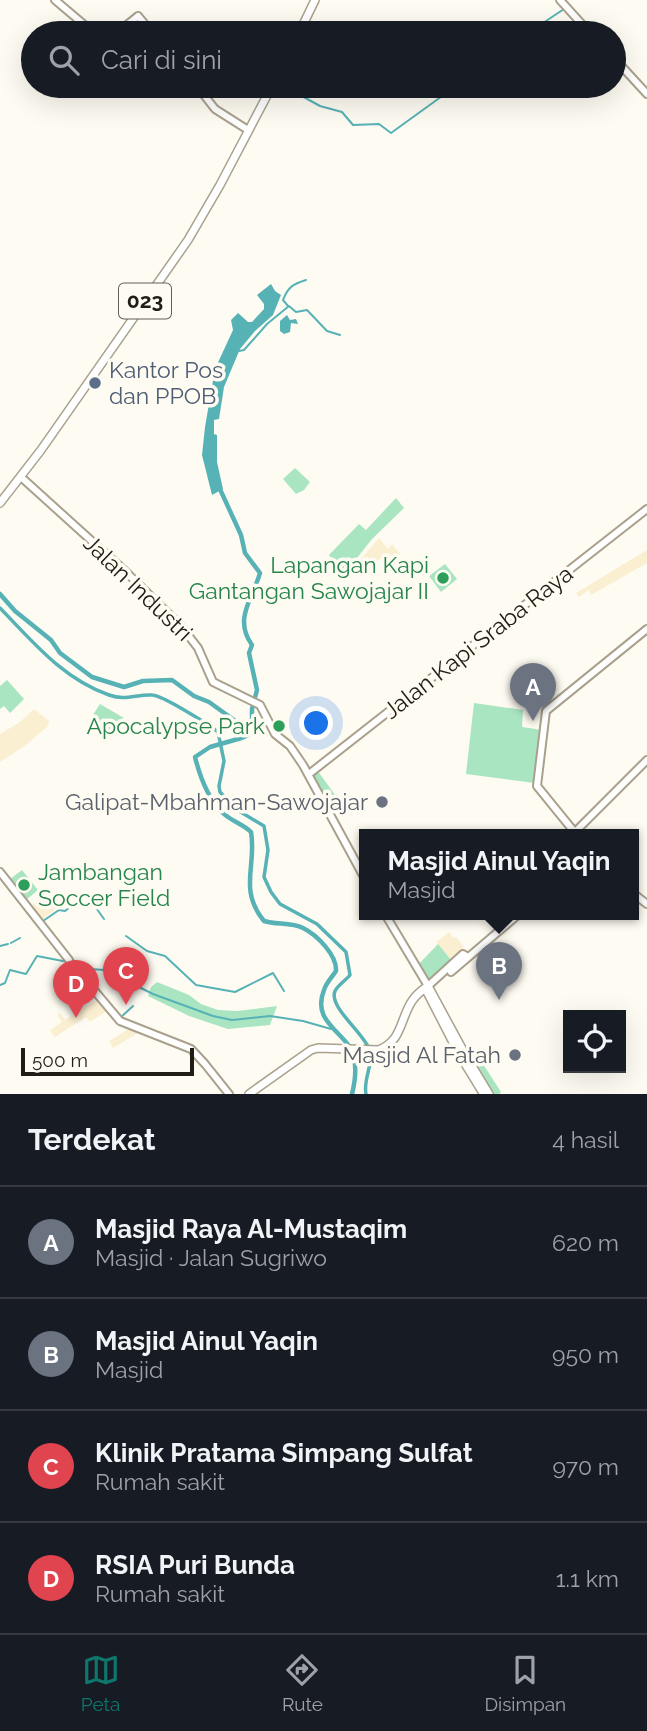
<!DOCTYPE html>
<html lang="id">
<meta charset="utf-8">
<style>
:root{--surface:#171b24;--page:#20242c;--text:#f1f3f6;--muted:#9ea1a6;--line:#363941;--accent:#0f766e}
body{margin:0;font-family:Raleway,sans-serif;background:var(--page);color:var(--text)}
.controls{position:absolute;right:21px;bottom:21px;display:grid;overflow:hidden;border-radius:0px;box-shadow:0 7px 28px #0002}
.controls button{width:63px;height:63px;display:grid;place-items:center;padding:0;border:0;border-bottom:2px solid var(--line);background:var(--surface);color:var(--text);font:35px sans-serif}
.scale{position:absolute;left:21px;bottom:18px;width:173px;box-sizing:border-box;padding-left:7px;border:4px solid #201d15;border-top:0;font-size:19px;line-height:24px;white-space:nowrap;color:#201d15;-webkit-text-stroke:5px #fefbf2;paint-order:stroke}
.you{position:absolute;left:317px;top:724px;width:24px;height:24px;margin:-18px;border:5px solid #fff;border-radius:50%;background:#1a73e8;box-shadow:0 0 0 10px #1a73e833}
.badge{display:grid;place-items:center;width:46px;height:46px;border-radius:50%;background:var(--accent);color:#fff;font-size:23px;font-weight:700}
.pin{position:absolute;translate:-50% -58px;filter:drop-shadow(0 2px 4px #0008)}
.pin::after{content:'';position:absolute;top:37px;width:24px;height:21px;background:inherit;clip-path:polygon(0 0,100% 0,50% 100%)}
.popup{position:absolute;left:359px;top:829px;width:280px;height:91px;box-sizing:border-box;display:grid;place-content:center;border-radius:0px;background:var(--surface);filter:drop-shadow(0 2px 5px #0005);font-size:23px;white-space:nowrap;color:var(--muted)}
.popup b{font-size:26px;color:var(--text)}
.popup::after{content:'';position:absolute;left:50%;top:100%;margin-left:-14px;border:14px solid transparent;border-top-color:var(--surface)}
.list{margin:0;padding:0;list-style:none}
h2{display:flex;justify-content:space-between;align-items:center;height:91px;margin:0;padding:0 28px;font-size:30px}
h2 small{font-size:23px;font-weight:400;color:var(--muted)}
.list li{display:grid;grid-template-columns:46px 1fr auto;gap:21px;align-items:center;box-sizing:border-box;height:112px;padding:0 28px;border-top:2px solid var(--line)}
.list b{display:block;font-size:26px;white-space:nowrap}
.list p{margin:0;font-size:23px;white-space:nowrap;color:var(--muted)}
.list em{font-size:23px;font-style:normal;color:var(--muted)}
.icon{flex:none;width:38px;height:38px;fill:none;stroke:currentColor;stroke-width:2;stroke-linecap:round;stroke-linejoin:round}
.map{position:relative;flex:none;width:647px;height:1094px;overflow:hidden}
.search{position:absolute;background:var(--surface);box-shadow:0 7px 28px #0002;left:21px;right:21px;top:21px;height:77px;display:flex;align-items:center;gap:18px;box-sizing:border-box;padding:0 24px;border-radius:38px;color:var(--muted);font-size:26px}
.sheet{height:539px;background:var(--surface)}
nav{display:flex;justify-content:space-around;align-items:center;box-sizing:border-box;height:98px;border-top:2px solid var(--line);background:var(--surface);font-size:19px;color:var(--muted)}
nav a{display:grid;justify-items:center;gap:4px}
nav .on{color:var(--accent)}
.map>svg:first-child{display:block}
</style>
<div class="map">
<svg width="647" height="1094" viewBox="0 0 647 1094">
<rect width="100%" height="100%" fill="#fefbf2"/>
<path fill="#fbefd2" d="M379,538L388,549L392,544L401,555L394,560L388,553L365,571L358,562Z
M647,550V563L591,595L589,590L579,597L576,593Z
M34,709L49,721L48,726L26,745L0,762V734L20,722Z
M45,895L56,909L40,921L30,907Z
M449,932L454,938L456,937L464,947L452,961L436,942Z
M98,999L107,1011L90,1022L86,1017L55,1037L50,1030L62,1022L57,1015L60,1012L65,1020Z
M129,1029L138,1033L113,1048L109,1041Z"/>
<path fill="#a9e5c0" d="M295,468L310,482L304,490L296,494L283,479Z
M396,498L404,508L372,539L353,563L351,562L342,572L329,555L359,524L366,530Z
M445,564L457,579L441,592L429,576Z
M7,680L24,699L10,713L4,706L0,709V686Z
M474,703L523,710L522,727L542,730L534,783L466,774Z
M100,704L124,718L111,733L89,721Z
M317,770L341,803L335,810L332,808L330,811L311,776Z
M22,870L38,890L26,900L10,879Z
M438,944L452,961L425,982L416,967Z
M157,982L189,995L201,1004L218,1010L237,1011L277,1006L270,1025L228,1029L189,1016L148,996L151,987Z
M476,1053L501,1092L499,1094H491L468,1058Z"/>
<path fill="#57b2b6" d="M271,284L275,291L281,295L273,315L255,331L240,349L224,387L219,419L214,420V434L217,435V462L223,489L212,495L202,455L205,427L215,369L233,330L231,320L238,313L248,322H252L264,309V304L257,295Z
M287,315L290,320L296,319L298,324L291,323L290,332L284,334L280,331V321Z"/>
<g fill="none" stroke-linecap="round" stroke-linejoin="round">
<path stroke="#57b2b6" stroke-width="2" d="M539,33L540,25L564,9
M275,87L289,89L320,106L342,112L353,125L379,124L391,133L456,86
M288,306L283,300C288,287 293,284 306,280
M239,351L244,350L267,324L289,306L296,312L307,310L327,331L340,335
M94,905L104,919
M43,921L59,910L65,911L87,894L91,901
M126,936L147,951L165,956L196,985L235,992L273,973L284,991
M11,943L20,938
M0,946L8,944
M74,962L89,969L105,970L153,994L213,1016L232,1020L270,1016L303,1021L331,1029
M0,985L5,983L10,970L26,974L37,956L68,962
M120,1018L133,1006"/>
<path stroke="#57b2b6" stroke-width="3.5" d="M0,608C33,642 63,679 109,695C125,701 137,694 152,695C162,695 208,724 218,732L224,761L219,786L220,792L234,808L264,826L268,850L264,877L271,892L280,904L317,924L346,952L350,975C346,980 338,985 335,991C328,1007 366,1035 370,1051C373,1066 363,1079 366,1094"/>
<path stroke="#57b2b6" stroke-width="4.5" d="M219,487L241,535L245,553L260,573C253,598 233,619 252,645L249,653L257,690L252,709V728L249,735L239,739
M0,594L15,611L51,640L60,653L92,677L124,687L143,681L172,680L194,696L209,702L234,720L241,731L238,739L210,747L195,757C200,777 208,799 223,813C231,821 243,824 251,832C257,866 238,889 264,921C276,925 291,922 303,928C317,935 337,955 336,971C332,977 326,983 324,990C313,1018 336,1028 349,1046C358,1060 356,1078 352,1094"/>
<g stroke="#a9a18c" stroke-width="10">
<path id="secondary" d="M55,0L94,33
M560,0L590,33
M117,33L138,16L152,33
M614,58L647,94
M197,86L215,109L248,130
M21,477L126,572L181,626L198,648L213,682L260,705L275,734L290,746L303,765L364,877
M309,774L647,509
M575,832L647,760
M576,834L537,786L546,711L647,629
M0,872L69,960
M634,894L647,904
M385,914L428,986L463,954L468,957
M72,964L120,1021L191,1049L205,1064L229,1094
M451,972L519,914"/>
</g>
<g stroke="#a9a18c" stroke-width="10">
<path id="primary" d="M299,33L315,0
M0,503L41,450L188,240L220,185L272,86
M425,988L459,1054L483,1093
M249,1094L311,1050L318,1048L378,1050C402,1042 400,1019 412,1001C416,995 422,990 428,986L466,1056L489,1094"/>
</g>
<use href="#secondary" stroke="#fff" stroke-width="6"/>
<use href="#primary" stroke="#fff" stroke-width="7"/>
</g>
<circle fill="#5c6f8a" stroke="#fefbf2" stroke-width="2.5" cx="95" cy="383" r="7"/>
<g fill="#2e9e5b" stroke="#fefbf2" stroke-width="2.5">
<circle cx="443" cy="578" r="7"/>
<circle cx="279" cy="726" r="7"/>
<circle cx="24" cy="885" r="7"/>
</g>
<g fill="#6b7280" stroke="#fefbf2" stroke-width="2.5">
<circle cx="382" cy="802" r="7"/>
<circle cx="515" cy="1055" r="7"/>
</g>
<g text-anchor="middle" stroke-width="7" stroke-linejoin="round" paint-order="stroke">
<rect fill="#fefbf2" stroke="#636057" stroke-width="2" x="119" y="283.5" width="52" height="35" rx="5"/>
<g font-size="21" font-weight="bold" fill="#201d15">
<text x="145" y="308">023</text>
</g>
<g font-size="23" fill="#4e5e75" stroke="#fefbf2" text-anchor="start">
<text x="109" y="378">Kantor Pos<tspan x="109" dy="26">dan PPOB</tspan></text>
</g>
<g font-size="23" fill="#27864d" stroke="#fefbf2" text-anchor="end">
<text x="429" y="573">Lapangan Kapi<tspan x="429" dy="26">Gantangan Sawojajar II</tspan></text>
<text x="265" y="734">Apocalypse Park</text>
<text x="38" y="880" text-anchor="start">Jambangan<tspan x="38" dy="26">Soccer Field</tspan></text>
</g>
<g font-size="23" fill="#201d15" stroke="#fefbf2">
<text transform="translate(138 588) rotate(44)" y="8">Jalan Industri</text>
<text transform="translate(478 642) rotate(-38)" y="8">Jalan Kapi Sraba Raya</text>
</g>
<g font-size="23" fill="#5b616d" stroke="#fefbf2" text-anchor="end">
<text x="368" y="810">Galipat-Mbahman-Sawojajar</text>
<text x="501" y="1063">Masjid Al Fatah</text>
</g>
</g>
</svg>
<div class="controls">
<button><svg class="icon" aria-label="locate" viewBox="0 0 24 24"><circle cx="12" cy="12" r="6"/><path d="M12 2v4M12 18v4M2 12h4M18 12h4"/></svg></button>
</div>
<div class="scale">500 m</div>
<div class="you"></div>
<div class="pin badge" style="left:533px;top:721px;background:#6b7280">A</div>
<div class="pin badge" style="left:499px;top:1000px;background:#6b7280">B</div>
<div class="popup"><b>Masjid Ainul Yaqin</b>Masjid</div>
<div class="pin badge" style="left:126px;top:1005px;background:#e0444e">C</div>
<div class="pin badge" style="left:76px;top:1018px;background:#e0444e">D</div>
<div class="search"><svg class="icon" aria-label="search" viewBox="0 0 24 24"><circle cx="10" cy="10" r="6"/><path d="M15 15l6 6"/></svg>Cari di sini</div>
</div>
<section class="sheet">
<h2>Terdekat<small>4 hasil</small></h2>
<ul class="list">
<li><span class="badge" style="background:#6b7280">A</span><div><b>Masjid Raya Al-Mustaqim</b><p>Masjid · Jalan Sugriwo</p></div><em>620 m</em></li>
<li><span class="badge" style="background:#6b7280">B</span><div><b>Masjid Ainul Yaqin</b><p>Masjid</p></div><em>950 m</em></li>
<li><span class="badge" style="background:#e0444e">C</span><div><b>Klinik Pratama Simpang Sulfat</b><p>Rumah sakit</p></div><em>970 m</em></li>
<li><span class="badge" style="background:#e0444e">D</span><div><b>RSIA Puri Bunda</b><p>Rumah sakit</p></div><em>1.1 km</em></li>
</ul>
</section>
<nav>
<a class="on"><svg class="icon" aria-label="map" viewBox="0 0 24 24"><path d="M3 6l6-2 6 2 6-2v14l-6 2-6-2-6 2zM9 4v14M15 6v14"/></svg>Peta</a>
<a><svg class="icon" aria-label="directions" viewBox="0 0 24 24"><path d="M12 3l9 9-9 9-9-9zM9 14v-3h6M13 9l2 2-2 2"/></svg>Rute</a>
<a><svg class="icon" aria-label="saved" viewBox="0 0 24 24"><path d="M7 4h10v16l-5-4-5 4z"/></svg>Disimpan</a>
</nav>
